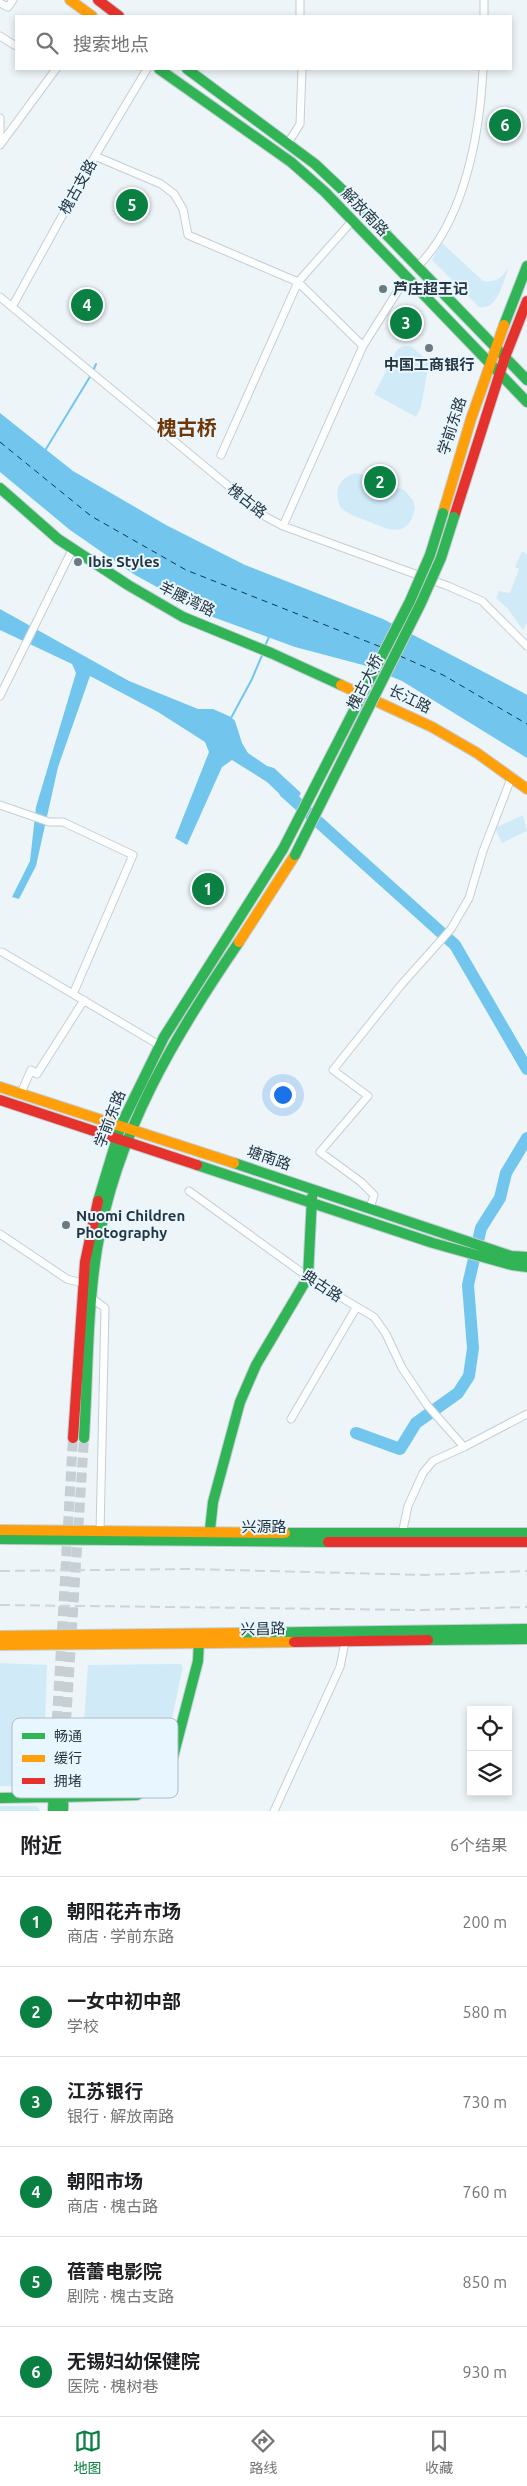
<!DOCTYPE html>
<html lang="zh">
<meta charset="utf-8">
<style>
:root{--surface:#fff;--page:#f2f2f2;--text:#202124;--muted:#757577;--line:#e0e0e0;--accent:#0b8043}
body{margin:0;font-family:Ubuntu,"Noto Sans SC",sans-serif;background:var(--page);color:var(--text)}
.controls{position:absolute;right:15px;bottom:15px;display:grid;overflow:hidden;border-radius:0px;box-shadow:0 2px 8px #0003}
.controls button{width:45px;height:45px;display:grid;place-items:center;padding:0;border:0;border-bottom:1px solid var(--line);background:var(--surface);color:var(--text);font:25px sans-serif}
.you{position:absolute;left:282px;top:1094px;width:18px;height:18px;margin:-12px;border:4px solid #fff;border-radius:50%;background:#1a73e8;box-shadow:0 0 0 8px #1a73e833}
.badge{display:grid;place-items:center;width:32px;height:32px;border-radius:50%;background:var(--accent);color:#fff;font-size:16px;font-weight:700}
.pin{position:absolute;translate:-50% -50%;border:2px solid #fff;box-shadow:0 1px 5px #0006}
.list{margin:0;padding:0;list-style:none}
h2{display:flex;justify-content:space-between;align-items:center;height:65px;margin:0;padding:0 20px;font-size:21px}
h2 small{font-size:16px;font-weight:400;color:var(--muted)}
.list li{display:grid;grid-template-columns:32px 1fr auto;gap:15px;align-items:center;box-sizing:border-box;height:90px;padding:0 20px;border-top:1px solid var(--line)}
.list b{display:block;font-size:19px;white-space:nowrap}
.list p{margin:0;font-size:16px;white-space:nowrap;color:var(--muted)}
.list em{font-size:16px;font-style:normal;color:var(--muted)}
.icon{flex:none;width:28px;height:28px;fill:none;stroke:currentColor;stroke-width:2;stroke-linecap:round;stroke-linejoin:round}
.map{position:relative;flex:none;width:527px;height:1811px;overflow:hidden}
.search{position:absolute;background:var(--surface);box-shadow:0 2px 8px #0003;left:15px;right:15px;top:15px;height:55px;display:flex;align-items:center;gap:12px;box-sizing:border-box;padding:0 18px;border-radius:0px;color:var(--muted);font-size:19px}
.sheet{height:605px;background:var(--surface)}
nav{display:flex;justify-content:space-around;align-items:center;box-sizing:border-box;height:70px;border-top:1px solid var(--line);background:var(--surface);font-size:14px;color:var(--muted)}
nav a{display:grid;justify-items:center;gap:2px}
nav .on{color:var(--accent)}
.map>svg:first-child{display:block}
</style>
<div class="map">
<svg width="527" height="1811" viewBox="0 0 527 1811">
<rect width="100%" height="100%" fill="#edf5f9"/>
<path fill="#d0eaf8" d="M442,243L483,281C497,283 502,277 509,267C503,281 498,311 479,307L432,260Z
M403,346H411L429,362L421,407L416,417L374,394L397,350Z
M357,473L404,490L413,500L415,509C408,538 391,531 370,522C360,518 349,515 341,508C333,492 338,477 357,473Z
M522,551L527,554V623L523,630L508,609L496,598L499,591L510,593L519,569L515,567Z
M523,815L527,831L502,843L495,828Z
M0,1663L47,1665L43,1786H0Z
M181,1664L183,1668C176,1692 169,1752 154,1768C144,1780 130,1783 116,1784C105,1785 91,1788 82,1782L80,1779L88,1665Z
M0,1806H37L40,1811H0Z"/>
<path fill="#72c6ee" d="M0,413L73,471L166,525L245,565L383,619L522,692L527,695V758L402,681L363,665L295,647L210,616L135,575L70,530L0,472Z
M0,609L129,681L198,709H213L231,717L235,721L242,743L248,753L267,766L274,768L301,793L293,807L267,782L232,760L222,767L187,845L175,838L209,752L205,742L158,712L90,676L58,767L36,866L19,899L12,897L30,861L36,807L76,673L72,664L0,630Z"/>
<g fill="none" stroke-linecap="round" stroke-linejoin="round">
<path stroke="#72c6ee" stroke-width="2" d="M93,371L96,364
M46,449L91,375
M265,646L269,637
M231,718L252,679L263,653"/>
<path stroke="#72c6ee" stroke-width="12" d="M285,792L455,945L527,1069
M356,1433L400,1449L416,1423L458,1393L469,1376L473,1348L468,1285L481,1228L500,1198L506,1173L527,1138"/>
<path stroke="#073a51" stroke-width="1" stroke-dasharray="6 5" stroke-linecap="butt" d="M0,442L91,516L186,570L381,647
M400,656L443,675L527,724"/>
<path stroke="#c5cfd4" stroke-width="10" stroke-dasharray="10 5" stroke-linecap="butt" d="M56,1736L73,1438
M65,1737L84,1438"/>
<g stroke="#c4ced4" stroke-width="9">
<path id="street" d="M300,0V16
M0,3L8,7L13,0
M484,16V0
M0,36L16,46
M0,118V141
M288,143L300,124L302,69
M0,145L56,69
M95,156L161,184L174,194L183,209L188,235L298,282L363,346L283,526
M417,267C465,220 480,132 483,69
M0,297L266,517L283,526L448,586L482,601L527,646
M12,307L95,156L147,69
M363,346L399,289L409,279
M221,455L298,282L353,220
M0,696L73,548
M0,805L49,822H63L133,855L73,994
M2,952L159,1045
M21,1093L31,1070L37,1074L84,1000
M189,1191L315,1282L374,1317L386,1334L402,1368L427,1405L464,1447
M370,1208L374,1195L361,1182L320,1152L368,1096L333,1070L401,985L451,929L469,898L483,851L512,776
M0,1234L67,1279L82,1283
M93,1299L105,1308L100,1533
M291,1419L356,1308
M402,1534L408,1506L423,1473L433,1461L464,1447L527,1414
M274,1811L340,1667L345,1642"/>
</g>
<g stroke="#c4ced4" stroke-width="12">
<path id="fast" d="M159,69L291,162L325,192L527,402
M187,69L315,164L351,198L527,380
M504,325L527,266
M0,488L58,539L128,585L183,617L271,653L341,685
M234,1163L511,1256L527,1257
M197,1165L433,1243L512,1265L527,1267
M98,1201L121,1125L164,1037L283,849
M84,1438C88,1375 87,1311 97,1249C116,1134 174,1037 239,942
M285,1533H527
M0,1539L328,1542
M209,1539L213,1502L240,1402L256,1365L308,1277L312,1197
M240,1633L527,1629
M428,1640L527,1639
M63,1797L137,1795L158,1782L173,1757L198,1661L199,1640
M0,1798L53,1797
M53,1811L56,1736
M63,1811L65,1737"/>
</g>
<g stroke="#c4ced4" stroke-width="12">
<path id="slow" d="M70,0L92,16
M443,513L471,419L504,325
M341,685L432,727L477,753L527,789
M239,942L295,855
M0,1087L234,1163
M0,1530L285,1533
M0,1636L240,1633
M0,1645L294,1642"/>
</g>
<g stroke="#c4ced4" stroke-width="12">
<path id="jam" d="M98,0L119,16
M454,517L505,357L527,301
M0,1100L197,1165
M73,1438L85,1262L98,1201
M328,1542H527
M294,1642L428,1640"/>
</g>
<use href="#street" stroke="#fcfefe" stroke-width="7"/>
<use href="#fast" stroke="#30b455" stroke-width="10"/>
<use href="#slow" stroke="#ff9f0a" stroke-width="10"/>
<use href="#jam" stroke="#e5322d" stroke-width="10"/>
<path stroke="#d1d4d5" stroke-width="2" stroke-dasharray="10 5" stroke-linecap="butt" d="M0,1571L190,1569L425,1575L527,1571
M0,1605L421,1610L527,1607"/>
<g stroke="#c4ced4" stroke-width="12" stroke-linecap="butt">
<path id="fast-bridge" d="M283,849L410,601L430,555L443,513
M295,855L421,603L441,558L454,517"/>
</g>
<use href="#fast-bridge" stroke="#30b455" stroke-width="10"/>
</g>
<g fill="#6c797f" stroke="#e7f6ff" stroke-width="2">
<circle cx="383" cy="289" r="5"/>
<circle cx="429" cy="348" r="5"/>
<circle cx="78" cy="562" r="5"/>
<circle cx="66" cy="1225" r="5"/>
</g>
<g text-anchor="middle" stroke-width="4" stroke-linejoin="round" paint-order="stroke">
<g font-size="15" fill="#27363e" stroke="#e7f6ff">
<text transform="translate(78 187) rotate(-61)" y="5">槐古支路</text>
<text transform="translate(365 212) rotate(46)" y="5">解放南路</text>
<text transform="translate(452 426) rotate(-72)" y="5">学前东路</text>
<text transform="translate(247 501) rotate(38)" y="5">槐古路</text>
<text transform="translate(187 599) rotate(26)" y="5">羊腰湾路</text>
<text transform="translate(365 682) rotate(-63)" y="5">槐古大桥</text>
<text transform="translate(410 699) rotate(26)" y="5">长江路</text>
<text transform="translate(110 1119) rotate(-69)" y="5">学前东路</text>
<text transform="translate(269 1158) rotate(19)" y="5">塘南路</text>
<text transform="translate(322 1286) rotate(33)" y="5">典古路</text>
<text x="264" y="1532">兴源路</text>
<text transform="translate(263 1629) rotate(-1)" y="5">兴昌路</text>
</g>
<g font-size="15" font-weight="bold" fill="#27363e" stroke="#e7f6ff" text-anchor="start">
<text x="393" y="294">芦庄超王记</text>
<text x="429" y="370" text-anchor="middle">中国工商银行</text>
<text x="88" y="567">Ibis Styles</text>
<text x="76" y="1221">Nuomi Children<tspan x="76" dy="17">Photography</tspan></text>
</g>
<g font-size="20" font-weight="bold" fill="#713603" stroke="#e7f6ff">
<text x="187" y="435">槐古桥</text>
</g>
</g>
<rect x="12" y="1718" width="166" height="80" rx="8" fill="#e7f6ff" stroke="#adbcc5" stroke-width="1"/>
<rect x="22" y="1733" width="23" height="6" fill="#30b455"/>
<rect x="22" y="1755" width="23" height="7" fill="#ff9f0a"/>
<rect x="22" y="1778" width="23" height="6" fill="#e5322d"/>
<g font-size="14" fill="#27363e">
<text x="54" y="1741">畅通</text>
<text x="54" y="1763">缓行</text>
<text x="54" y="1786">拥堵</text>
</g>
</svg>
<div class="controls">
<button><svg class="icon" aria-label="locate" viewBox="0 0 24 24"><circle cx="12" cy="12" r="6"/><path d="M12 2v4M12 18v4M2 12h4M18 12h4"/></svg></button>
<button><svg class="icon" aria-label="layers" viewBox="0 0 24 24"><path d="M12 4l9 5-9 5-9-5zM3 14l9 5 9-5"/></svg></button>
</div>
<div class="you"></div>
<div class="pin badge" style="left:208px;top:889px">1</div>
<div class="pin badge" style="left:380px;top:482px">2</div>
<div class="pin badge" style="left:406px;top:323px">3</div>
<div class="pin badge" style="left:87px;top:305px">4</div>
<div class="pin badge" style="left:132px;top:205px">5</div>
<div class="pin badge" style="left:505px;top:125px">6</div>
<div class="search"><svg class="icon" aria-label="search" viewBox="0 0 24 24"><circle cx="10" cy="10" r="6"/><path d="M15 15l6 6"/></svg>搜索地点</div>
</div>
<section class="sheet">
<h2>附近<small>6个结果</small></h2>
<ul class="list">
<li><span class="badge">1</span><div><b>朝阳花卉市场</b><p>商店 · 学前东路</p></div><em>200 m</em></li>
<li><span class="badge">2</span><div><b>一女中初中部</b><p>学校</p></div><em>580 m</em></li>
<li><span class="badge">3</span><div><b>江苏银行</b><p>银行 · 解放南路</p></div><em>730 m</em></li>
<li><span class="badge">4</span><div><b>朝阳市场</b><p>商店 · 槐古路</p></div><em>760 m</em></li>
<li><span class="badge">5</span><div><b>蓓蕾电影院</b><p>剧院 · 槐古支路</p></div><em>850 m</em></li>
<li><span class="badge">6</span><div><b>无锡妇幼保健院</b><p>医院 · 槐树巷</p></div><em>930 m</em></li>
</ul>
</section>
<nav>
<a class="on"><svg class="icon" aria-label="map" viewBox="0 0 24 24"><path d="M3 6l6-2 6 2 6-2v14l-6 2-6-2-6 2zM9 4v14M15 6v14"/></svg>地图</a>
<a><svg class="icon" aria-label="directions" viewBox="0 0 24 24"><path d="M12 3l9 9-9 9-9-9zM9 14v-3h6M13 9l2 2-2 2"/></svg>路线</a>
<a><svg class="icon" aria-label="saved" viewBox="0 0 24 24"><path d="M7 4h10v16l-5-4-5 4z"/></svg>收藏</a>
</nav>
